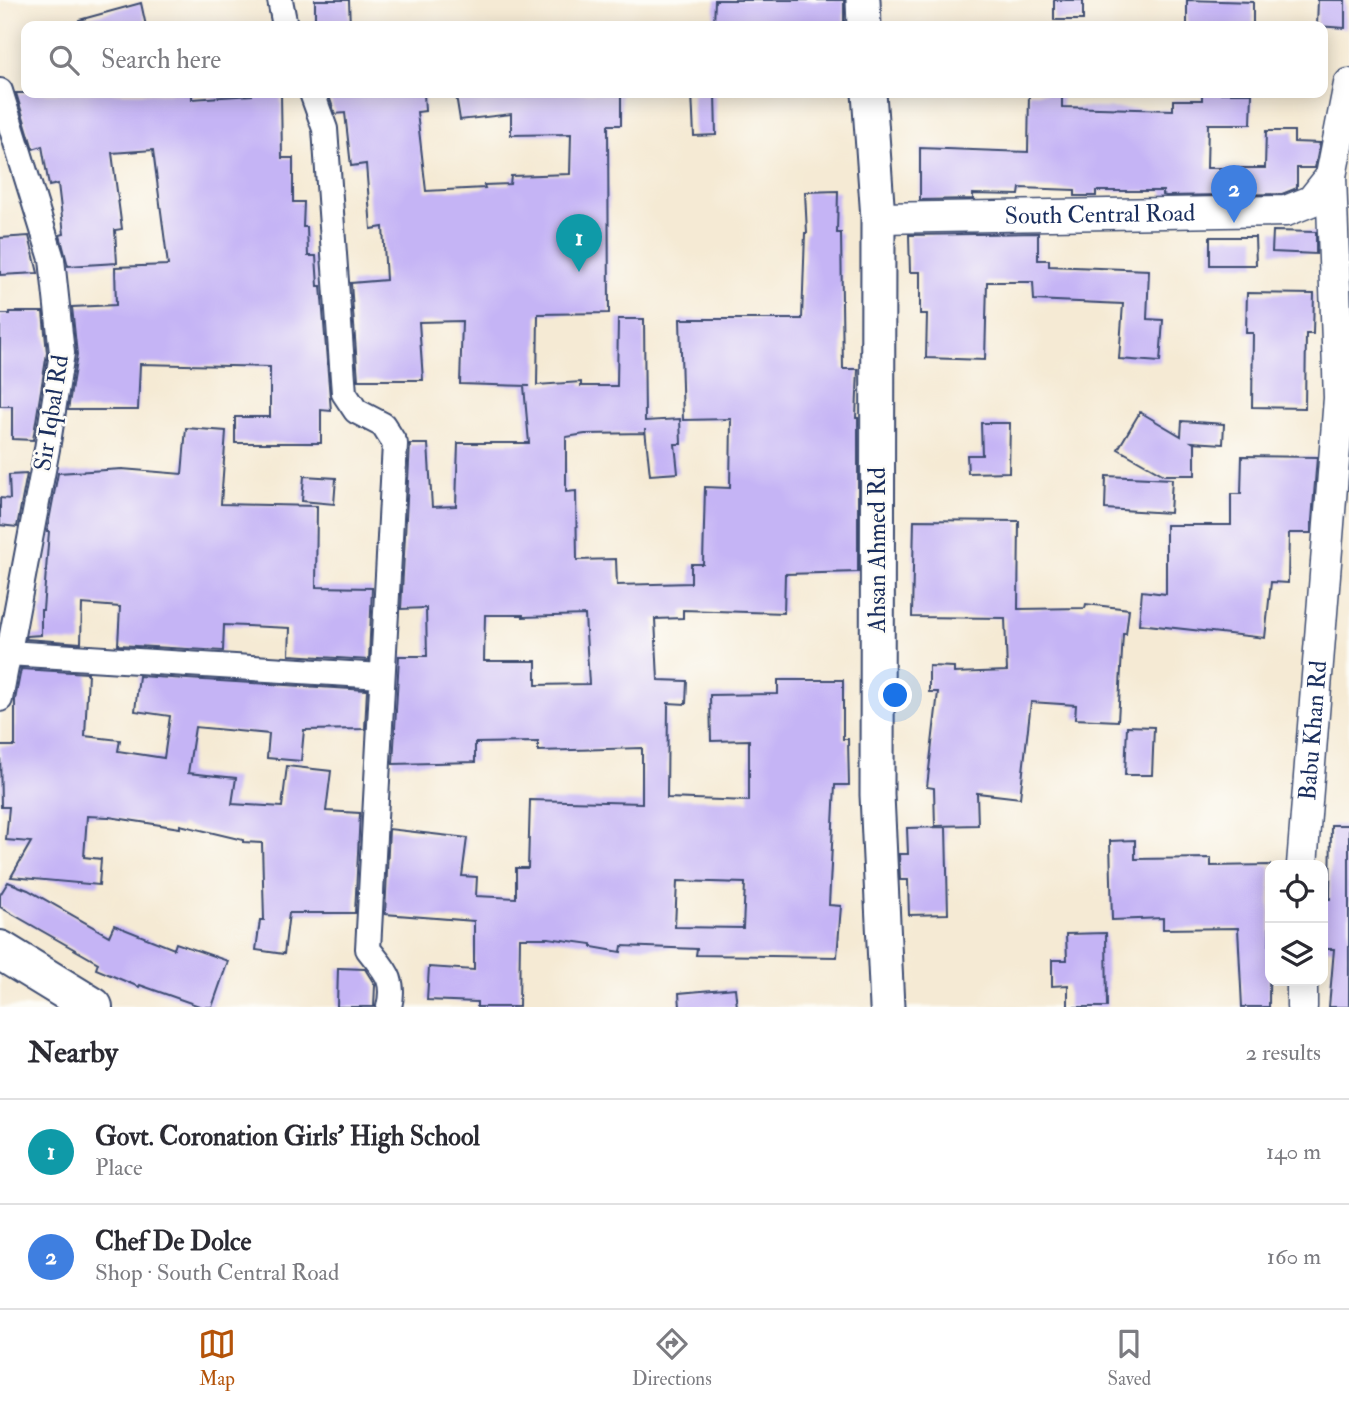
<!DOCTYPE html>
<meta charset="utf-8">
<style>
:root{--surface:#fff;--page:#f2f2f3;--text:#2b2b33;--muted:#7c7c81;--line:#e1e1e2;--accent:#b45309}
body{margin:0;font-family:"IM FELL Double Pica",serif;background:var(--page);color:var(--text)}
.controls{position:absolute;right:21px;bottom:21px;display:grid;overflow:hidden;border-radius:14px;box-shadow:0 4px 18px #0003}
.controls button{width:63px;height:63px;display:grid;place-items:center;padding:0;border:0;border-bottom:2px solid var(--line);background:var(--surface);color:var(--text);font:35px sans-serif}
.you{position:absolute;left:896px;top:696px;width:24px;height:24px;margin:-18px;border:5px solid #fff;border-radius:50%;background:#1a73e8;box-shadow:0 0 0 10px #1a73e833}
.badge{display:grid;place-items:center;width:46px;height:46px;border-radius:50%;background:var(--accent);color:#fff;font-size:23px;font-weight:700}
.pin{position:absolute;translate:-50% -58px;filter:drop-shadow(0 2px 4px #0008)}
.pin::after{content:'';position:absolute;top:37px;width:24px;height:21px;background:inherit;clip-path:polygon(0 0,100% 0,50% 100%)}
.list{margin:0;padding:0;list-style:none}
h2{display:flex;justify-content:space-between;align-items:center;height:91px;margin:0;padding:0 28px;font-size:30px}
h2 small{font-size:23px;font-weight:400;color:var(--muted)}
.list li{display:grid;grid-template-columns:46px 1fr auto;gap:21px;align-items:center;box-sizing:border-box;height:105px;padding:0 28px;border-top:2px solid var(--line)}
.list b{display:block;font-size:26px;white-space:nowrap}
.list p{margin:0;font-size:23px;white-space:nowrap;color:var(--muted)}
.list em{font-size:23px;font-style:normal;color:var(--muted)}
.icon{flex:none;width:38px;height:38px;fill:none;stroke:currentColor;stroke-width:2;stroke-linecap:round;stroke-linejoin:round}
.map{position:relative;flex:none;width:1349px;height:1007px;overflow:hidden}
.search{position:absolute;background:var(--surface);box-shadow:0 4px 18px #0003;left:21px;right:21px;top:21px;height:77px;display:flex;align-items:center;gap:18px;box-sizing:border-box;padding:0 24px;border-radius:14px;color:var(--muted);font-size:26px}
.sheet{height:301px;background:var(--surface)}
nav{display:flex;justify-content:space-around;align-items:center;box-sizing:border-box;height:98px;border-top:2px solid var(--line);background:var(--surface);font-size:19px;color:var(--muted)}
nav a{display:grid;justify-items:center;gap:4px}
nav .on{color:var(--accent)}
.map>svg:first-child{display:block}
</style>
<div class="map">
<svg width="1349" height="1007" viewBox="0 0 1349 1007">
<rect width="100%" height="100%" fill="#fdfcf7"/>
<filter id="ink" filterUnits="userSpaceOnUse"><feTurbulence type="fractalNoise" baseFrequency=".0143" numOctaves="2"/><feDisplacementMap in="SourceGraphic" scale="14" xChannelSelector="R" yChannelSelector="G"/><feConvolveMatrix kernelMatrix="1 2 1 2 8 2 1 2 1" color-interpolation-filters="sRGB"/></filter>
<filter id="wash" filterUnits="userSpaceOnUse"><feTurbulence type="fractalNoise" baseFrequency=".00686" numOctaves="4" result="noise"/><feDisplacementMap in="SourceGraphic" scale="28" xChannelSelector="R" yChannelSelector="G"/><feGaussianBlur stdDeviation="1.57" result="paint"/><feColorMatrix in="noise" values="0 0 0 0 0 0 0 0 0 0 0 0 0 0 0 0 0 1.4 0 .05"/><feComposite in="paint" operator="in"/></filter>
<g filter="url(#wash)">
<rect width="100%" height="100%" fill="#f5ead4"/>
<g id="blocks">
<path fill="#c5b4f5" fill-rule="evenodd" d="M315,0H349L350,26H315Z
M715,0H844V26H714Z
M1054,0H1083V20H1054Z
M1187,0L1253,2V26H1187Z
M1318,0H1345V28L1317,26Z
M141,3L146,26H80L79,20Z
M16,93H192V99L252,95V93H281L282,158H293V202H304L303,227H307L308,256H316L318,286H321L331,411L321,410V443H235V417H270V367L140,364L138,410H68L77,355L72,307L116,305L115,267L168,265L153,150L112,153L122,229L115,230L117,263L68,266L60,235L64,234L58,184L49,186L42,146L33,149Z
M328,93H424L425,111L417,112L426,191L485,188L484,185L510,184L511,176L570,174L571,134L511,135V114L460,120L456,95L472,93H621V125H608L609,313L538,314L537,385L581,382V386H617L618,319H644L645,421L680,419L681,444H675L678,473L650,475L645,429V433L585,434L566,437V492L576,491L577,560L616,559L617,585L691,583V564H703L705,487L730,488L731,419L683,420L680,319H802L805,233H807L805,192L838,191L837,233H841L843,369H858L856,418H858V572L785,574L784,613L683,610V618L655,619L658,680L687,681L686,704L668,703L667,798L749,801V740L711,741L710,695L778,694V680H843V739H848L849,785H835L829,905L841,906L837,957L696,955L697,949L622,946L621,952L592,947V944L548,938H520L519,1007H477V1002L427,1000L429,967L474,970V921L385,914L389,829L467,838L462,876L477,877L476,896L516,898V868H528L530,800L642,803V748L538,751V742L475,743V762L393,764L399,656H427L426,608L401,609L410,444H428L432,507L456,506L458,443H529L524,386H530L460,384L462,321L419,322L423,380H358L351,283L386,280L383,227L371,229L366,164L351,166L345,113L335,114ZM485,615H523V617L585,615L589,684L536,685V661H484ZM677,881L745,883L743,928L675,927Z
M692,93H715L716,135L694,136Z
M1029,93H1062V107L1173,110V100H1202V93H1252L1251,124H1208L1207,168H1265L1266,131H1294V142L1320,143L1315,168H1297V188L1282,194L1166,196L1163,195V191H1096V196H1075V190L1020,188L1019,195L973,194V199L920,200V148L1028,152Z
M1273,231L1316,232V254L1272,252Z
M1038,233V260H1049V266L1149,270L1147,319L1163,320L1160,362L1119,359L1123,304L1034,300L1033,282H987L985,360L926,358L927,314H920V272H910L909,235Z
M29,236L38,273L0,275V238Z
M1210,237H1255L1256,265H1210Z
M1247,293L1314,294L1313,334H1306L1305,408L1252,407L1253,333H1246Z
M10,312H43L47,353L33,440L12,439V406H0V314H10Z
M1140,412L1181,436L1182,421L1224,424L1223,444L1192,442L1195,444V475H1164L1118,449Z
M981,423H1010L1009,472L968,473L967,455H982Z
M186,428L226,431L221,504L317,506L316,587L372,588L369,660L289,655L290,628L224,625L223,651L118,645L120,607L82,604L81,643L26,639L27,636L41,635V610H43L49,531H47L58,473L122,469L182,474Z
M1242,456L1317,457L1311,533H1289L1288,583L1271,582L1265,638L1139,624L1142,591L1166,594V525H1231V494H1241Z
M27,474L17,527L0,525V498L10,499L9,475Z
M304,476L336,478L334,504L302,501Z
M1106,476L1172,479L1170,513L1105,509Z
M914,520L1019,521L1018,609L1085,608L1086,604L1129,609L1126,634H1123L1118,721L1075,719L1076,705L1031,702L1020,798L977,793L978,825L935,826L934,788L927,787L938,692H929V666L954,667V673L1007,671L1005,618L912,617Z
M21,669L88,673L85,736L120,740L118,751L164,758L170,716L135,711L139,676L367,690L365,729L304,730L301,761L267,758L269,734L195,727L188,773L236,778L232,804L282,807L287,766L331,771L326,811L360,813L355,913H289L284,954L256,950L260,920H264L262,843L243,842V840L180,825V828L109,817L87,816L84,857L101,859L99,885L11,877L31,842L6,840L9,807H1L0,746H15V700Z
M1127,726L1154,727L1152,775H1125Z
M1331,825H1349V1007H1329L1334,949H1325V899H1330Z
M946,827L948,914L909,915L908,880H900L899,854H908L907,828Z
M1135,840V859L1211,858V866L1270,865L1269,1007H1242L1238,928L1163,929V918L1112,920L1110,841Z
M8,882L28,890L109,936L114,925L174,949L176,943L228,961L212,1007H202L140,985L139,987L96,969L98,963L0,907V895Z
M1106,933L1107,1007H1068V985L1052,986V960H1067L1066,934Z
M338,968L365,969L375,985L374,1007H337Z
M735,988L737,1007H680L679,993Z"/>
</g>
</g>
<g filter="url(#ink)">
<use href="#blocks" fill-opacity="0" stroke="#3c4b70" stroke-width="2"/>
<g fill="none" stroke-linecap="round" stroke-linejoin="round">
<g stroke="#3c4b70" stroke-width="28">
<path id="minor" d="M280,0L285,26
M0,91L52,259L62,353L47,449L0,699
M312,93L325,129L344,393L356,411L383,425L395,444L368,949C384,970 396,978 389,1007
M8,653L382,676"/>
</g>
<g stroke="#3c4b70" stroke-width="33">
<g id="tertiary">
<path id="s1" d="M878,218L1286,211L1311,201L1331,176"/>
<path id="s2" d="M1302,865L1339,398L1331,176L1349,84"/>
<path d="M1302,981V1007"/>
</g>
</g>
<g stroke="#3c4b70" stroke-width="37">
<path id="secondary" d="M863,0L864,26
M869,93L878,218L877,795L887,1007"/>
</g>
<g stroke="#3c4b70" stroke-width="42">
<path id="trunk" d="M0,950L93,1007"/>
</g>
<use href="#minor" stroke="#fff" stroke-width="24"/>
<use href="#tertiary" stroke="#fff" stroke-width="30"/>
<use href="#secondary" stroke="#fff" stroke-width="33"/>
<use href="#trunk" stroke="#fff" stroke-width="38"/>
</g>
</g>
<g text-anchor="middle" stroke-width="5" stroke-linejoin="round" paint-order="stroke">
<g font-size="24" fill="#1b2f5e" stroke="#fdfcf7">
<text dy="8" stroke="none"><textPath href="#s1" startOffset="222">South Central Road</textPath></text>
<text transform="translate(51 413) rotate(-81)" y="8">Sir Iqbal Rd</text>
<text transform="translate(877 550) rotate(-90)" y="8">Ahsan Ahmed Rd</text>
<text dy="8" stroke="none"><textPath href="#s2" startOffset="135">Babu Khan Rd</textPath></text>
</g>
</g>
</svg>
<div class="controls">
<button><svg class="icon" aria-label="locate" viewBox="0 0 24 24"><circle cx="12" cy="12" r="6"/><path d="M12 2v4M12 18v4M2 12h4M18 12h4"/></svg></button>
<button><svg class="icon" aria-label="layers" viewBox="0 0 24 24"><path d="M12 4l9 5-9 5-9-5zM3 14l9 5 9-5"/></svg></button>
</div>
<div class="you"></div>
<div class="pin badge" style="left:579px;top:272px;background:#0f9aa8">1</div>
<div class="pin badge" style="left:1234px;top:223px;background:#3f7fe0">2</div>
<div class="search"><svg class="icon" aria-label="search" viewBox="0 0 24 24"><circle cx="10" cy="10" r="6"/><path d="M15 15l6 6"/></svg>Search here</div>
</div>
<section class="sheet">
<h2>Nearby<small>2 results</small></h2>
<ul class="list">
<li><span class="badge" style="background:#0f9aa8">1</span><div><b>Govt. Coronation Girls' High School</b><p>Place</p></div><em>140 m</em></li>
<li><span class="badge" style="background:#3f7fe0">2</span><div><b>Chef De Dolce</b><p>Shop · South Central Road</p></div><em>160 m</em></li>
</ul>
</section>
<nav>
<a class="on"><svg class="icon" aria-label="map" viewBox="0 0 24 24"><path d="M3 6l6-2 6 2 6-2v14l-6 2-6-2-6 2zM9 4v14M15 6v14"/></svg>Map</a>
<a><svg class="icon" aria-label="directions" viewBox="0 0 24 24"><path d="M12 3l9 9-9 9-9-9zM9 14v-3h6M13 9l2 2-2 2"/></svg>Directions</a>
<a><svg class="icon" aria-label="saved" viewBox="0 0 24 24"><path d="M7 4h10v16l-5-4-5 4z"/></svg>Saved</a>
</nav>
